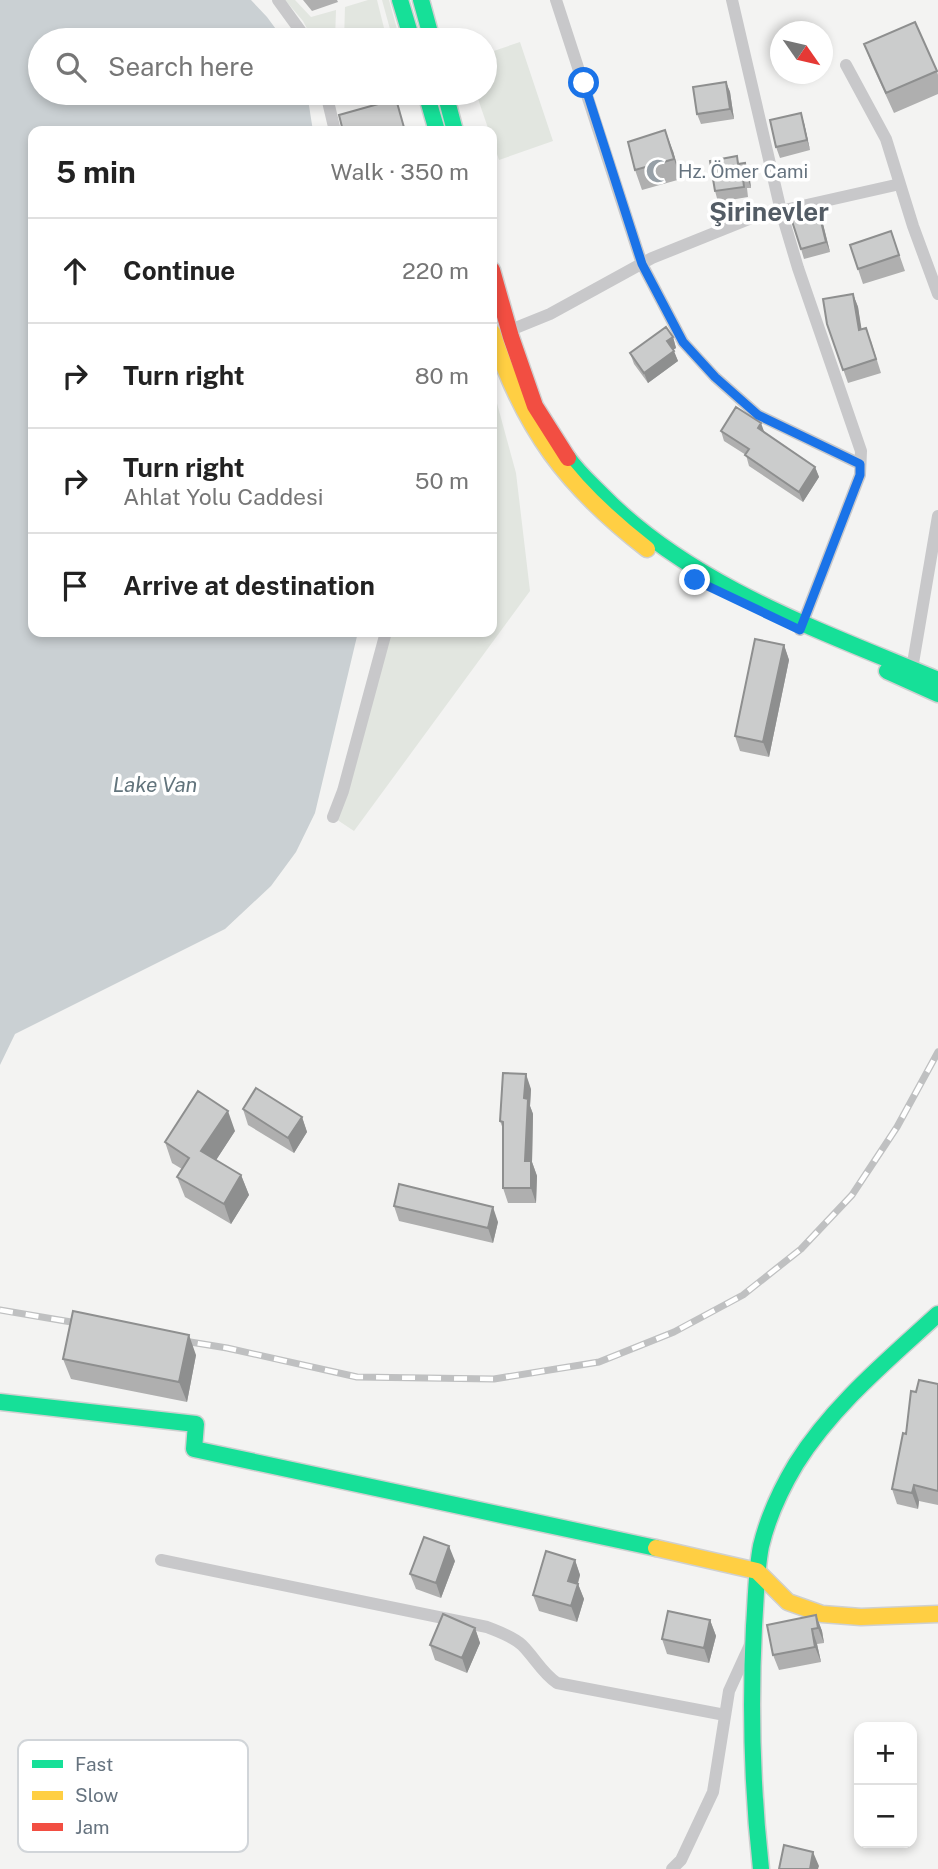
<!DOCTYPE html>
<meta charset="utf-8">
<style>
:root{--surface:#fff;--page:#f2f2f2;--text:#222;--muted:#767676;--line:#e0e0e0}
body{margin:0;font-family:"Public Sans",sans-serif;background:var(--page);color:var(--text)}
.controls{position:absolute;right:21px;bottom:21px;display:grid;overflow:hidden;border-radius:14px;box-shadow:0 4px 10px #0003}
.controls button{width:63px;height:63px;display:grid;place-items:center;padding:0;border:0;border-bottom:2px solid var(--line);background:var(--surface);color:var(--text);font:35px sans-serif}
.compass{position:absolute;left:770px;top:21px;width:63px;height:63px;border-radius:50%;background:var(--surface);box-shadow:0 4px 10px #0003;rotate:124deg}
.stop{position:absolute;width:21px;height:21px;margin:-16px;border:5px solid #1a73e8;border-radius:50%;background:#fff}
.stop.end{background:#1a73e8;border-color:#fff;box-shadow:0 2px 7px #0008}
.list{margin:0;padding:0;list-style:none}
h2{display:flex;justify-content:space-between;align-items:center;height:91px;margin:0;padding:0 28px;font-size:30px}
h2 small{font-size:23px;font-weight:400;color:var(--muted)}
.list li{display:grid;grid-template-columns:46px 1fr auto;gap:21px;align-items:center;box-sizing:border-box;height:105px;padding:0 28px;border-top:2px solid var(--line)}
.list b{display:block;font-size:26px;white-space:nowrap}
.list p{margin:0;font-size:23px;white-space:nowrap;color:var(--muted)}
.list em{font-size:23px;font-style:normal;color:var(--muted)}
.icon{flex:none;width:38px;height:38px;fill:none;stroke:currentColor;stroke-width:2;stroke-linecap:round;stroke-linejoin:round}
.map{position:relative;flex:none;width:938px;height:1869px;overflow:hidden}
.search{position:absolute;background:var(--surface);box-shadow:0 4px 10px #0003;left:28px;top:28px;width:469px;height:77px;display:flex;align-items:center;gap:18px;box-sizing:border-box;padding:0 24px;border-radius:38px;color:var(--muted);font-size:26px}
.panel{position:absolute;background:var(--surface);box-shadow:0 4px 10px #0003;left:28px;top:126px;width:469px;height:511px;border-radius:14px}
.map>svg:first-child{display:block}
</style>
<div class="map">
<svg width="938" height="1869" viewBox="0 0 938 1869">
<rect width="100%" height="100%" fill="#f3f3f2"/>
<path fill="#e2e6e0" d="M285,0H295L311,17L336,10L335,40H313L303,21Z
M368,0H377L387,40H344L345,7Z
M382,0H389L400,40H393Z
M520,42L553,141L499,160L492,139V131H489L476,93H485V54Z
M352,93H397L355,104Z
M492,385L516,473L530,591L354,831L333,817L386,632H492Z"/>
<path fill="#cad0d3" d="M0,0H251L267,17L284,40H40V93H307L313,131H33V632H358L315,813L296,852L271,886L225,929L15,1034L0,1065Z"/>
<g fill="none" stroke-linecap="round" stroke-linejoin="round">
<g stroke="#cfd0d0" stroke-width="19">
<path id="fast" d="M400,0L412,40
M421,0L432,40
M426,93L437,131
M445,93L455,131
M568,458C577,471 589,482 600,493C690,586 822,631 938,680
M887,671L938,694
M0,1402L196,1424L194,1449L656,1548
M761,1869C752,1788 750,1707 754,1626C756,1599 756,1572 761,1546C768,1517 781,1489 796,1464C833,1405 888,1360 938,1314"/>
</g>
<g stroke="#cfd0d0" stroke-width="19">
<path id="slow" d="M492,332C523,429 567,487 647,549
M656,1548L757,1571L788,1602L822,1614L861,1617L938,1614"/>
</g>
<g stroke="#cfd0d0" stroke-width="19">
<path id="jam" d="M492,270L511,337L535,406L568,458"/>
</g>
<path stroke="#c8c8ca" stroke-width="12" d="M278,0L307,40
M556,0L642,264L683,342L715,377L758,415L860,464
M732,0L781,211L798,268L861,451L860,475L800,630
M846,65L886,139L913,226L938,294
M326,93L335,131
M503,333L550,314L652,258L754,217L900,184
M912,669L938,516
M333,817L343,791L386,632
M161,1560L487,1627C499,1632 512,1636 522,1645C535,1658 542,1673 557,1683L725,1715
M672,1869L681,1860L713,1792L729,1691L750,1645"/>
<use href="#fast" stroke="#16e098" stroke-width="16"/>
<use href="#slow" stroke="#ffcf43" stroke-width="16"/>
<use href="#jam" stroke="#f24e42" stroke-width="16"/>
<g stroke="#bfc0c1" stroke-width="7">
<path id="rail" d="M0,1310L89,1325
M172,1339L227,1348L357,1377L494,1379L599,1362L674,1332L743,1295L801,1249L852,1195L897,1127L938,1052"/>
</g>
<use href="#rail" stroke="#fff" stroke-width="4.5" stroke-dasharray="13" stroke-linecap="butt"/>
</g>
<path fill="#afafaf" d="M303,0H337L338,2L312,11Z
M864,44L937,71L938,75V94L894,113L872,65Z
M726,82L730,92L734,119L701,124L697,114Z
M804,123L810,150L780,158L776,147Z
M673,151L681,179L642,190L635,170Z
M737,156L739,164L749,173L751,188H747L748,197L718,202L715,191Z
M823,224L830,252L804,259L801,249Z
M891,231L905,271L863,284L850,245Z
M853,294L858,307L861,330L871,341L881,373L848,383L827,324Z
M673,337L676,348L673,350L678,361L648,383L634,364L630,353Z
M721,431L764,433L815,467L819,477L803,502L749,466L746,455L724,441Z
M784,645L789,660L769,757L740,751L735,736Z
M531,1089L530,1106L533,1114L532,1162L537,1176L536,1203H508L503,1188V1129L500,1121Z
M243,1109L302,1117L307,1132L294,1153L248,1125Z
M235,1131L216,1160L241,1175L249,1195L231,1224L185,1197L177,1177L182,1169L172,1163L165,1142Z
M394,1206L498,1222L493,1243L399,1221Z
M196,1355L187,1402L71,1379L63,1359Z
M938,1384V1505L919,1501L918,1509L897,1504L892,1489L916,1392Z
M575,1560L580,1575L578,1584L584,1599L577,1622L539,1611L533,1595Z
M455,1561L441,1598L416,1589L410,1574Z
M816,1615L822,1631L824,1643L817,1644L821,1662L779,1670L773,1655Z
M710,1620L716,1636L709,1663L667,1654L662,1639Z
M475,1628L480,1643L467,1673L435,1660L430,1645Z"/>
<path fill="#8e8f8f" d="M726,82L730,92L734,119L730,109Z
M801,113L804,123L810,150L807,140Z
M665,130L673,151L681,179L674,159Z
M745,163L749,173L751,188L747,177Z
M819,213L823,224L830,252L826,242Z
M853,294L858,307L864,344L859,330Z
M673,337L676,348L671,351L667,341Z
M674,351L678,361L648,383L644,373Z
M761,423L765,434L758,428Z
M815,467L819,477L803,502L799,492Z
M784,645L789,660L769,757L763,742Z
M526,1074L531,1089L530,1106L533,1114L532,1162L537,1176L536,1203L531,1188L525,1161L524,1098Z
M228,1111L235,1131L209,1171L201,1151Z
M302,1117L307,1132L294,1153L288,1138Z
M241,1175L249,1195L231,1224L224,1204Z
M493,1207L498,1222L493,1243L488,1228Z
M189,1335L196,1355L187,1402L179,1382Z
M914,1485L919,1501L918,1509L912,1493Z
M449,1546L455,1561L441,1598L436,1583Z
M575,1560L580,1575L574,1596L568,1581Z
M578,1584L584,1599L577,1622L571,1606Z
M816,1615L822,1631L824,1643L818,1628Z
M710,1620L716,1636L709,1663L704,1648Z
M475,1628L480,1643L467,1673L462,1658Z
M812,1629L817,1644L821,1662L815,1647Z
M813,1852L819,1866L818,1869H810Z"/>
<path fill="#cbcccc" stroke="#8e8f8f" stroke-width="2" d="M915,22L937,71L886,93L864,44Z
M726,82L730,109L697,114L693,87Z
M396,99L405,131H343L339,115Z
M801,113L807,140L776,147L770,120Z
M665,130L674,159L635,170L628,142Z
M737,156L738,164L745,163L747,177L743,178L744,187L715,191L710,161Z
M819,213L826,242L801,249L792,221Z
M891,231L899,255L858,269L850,245Z
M853,294L859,330L866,328L876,359L843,370L827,324L823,299Z
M666,327L673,337L667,341L674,351L644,373L630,353Z
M736,407L761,423L758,428L815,467L799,492L745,455L749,449L721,431Z
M755,639L784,645L763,742L735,736Z
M503,1073L526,1074L524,1098L528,1099L525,1161H531V1188H503V1122L500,1121Z
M256,1088L302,1117L288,1138L243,1109Z
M198,1091L228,1111L201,1151L241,1175L224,1204L177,1177L189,1158L165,1142Z
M399,1184L493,1207L488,1228L394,1206Z
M73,1311L189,1335L179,1382L63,1359Z
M919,1380L938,1384V1491L914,1485L912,1493L892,1489L903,1433L906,1434L911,1391L916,1392Z
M424,1537L449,1546L436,1583L410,1574Z
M546,1551L575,1560L568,1581L578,1584L571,1606L533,1595Z
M668,1611L710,1620L704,1648L662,1639Z
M443,1614L475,1628L462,1658L430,1645Z
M816,1615L818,1628L812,1629L815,1647L773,1655L767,1625Z
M784,1845L813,1852L810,1869H779Z"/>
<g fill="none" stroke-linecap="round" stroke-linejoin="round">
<path stroke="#1a73e8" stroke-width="9" d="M584,83L642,264L683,342L715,377L758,415L860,464V475L800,630L695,580"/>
</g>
<defs>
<g id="mosque-bare" transform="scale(1.89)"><path d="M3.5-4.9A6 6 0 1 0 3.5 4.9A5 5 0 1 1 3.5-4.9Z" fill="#97a0a7" stroke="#fff" stroke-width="2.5" paint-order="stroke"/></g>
</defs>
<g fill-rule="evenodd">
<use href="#mosque-bare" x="658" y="171"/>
</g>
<g text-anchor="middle" stroke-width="7" stroke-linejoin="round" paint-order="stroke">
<g font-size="19" fill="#66737f" stroke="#fff" text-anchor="start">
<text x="678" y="178">Hz. Ömer Cami</text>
</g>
<g font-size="21" font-style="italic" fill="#62747c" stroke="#fff">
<text x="155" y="792">Lake Van</text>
</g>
<g font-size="26" font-weight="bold" fill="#535c65" stroke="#fff">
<text x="769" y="221">Şirinevler</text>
</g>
</g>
<rect x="18" y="1740" width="230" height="112" rx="10" fill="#fff" stroke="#d1d5d9" stroke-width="2"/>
<rect x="32" y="1760" width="31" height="8" fill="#16e098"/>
<rect x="32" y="1791" width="31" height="9" fill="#ffcf43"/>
<rect x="32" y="1823" width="31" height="8" fill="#f24e42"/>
<g font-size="19" fill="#66737f">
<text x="75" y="1771">Fast</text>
<text x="75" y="1802">Slow</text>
<text x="75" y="1834">Jam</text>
</g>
</svg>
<div class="controls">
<button>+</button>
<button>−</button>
</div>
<svg class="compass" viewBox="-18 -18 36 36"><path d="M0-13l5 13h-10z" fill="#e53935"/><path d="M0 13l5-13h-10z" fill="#767676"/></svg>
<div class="stop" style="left:584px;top:83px"></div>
<div class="stop end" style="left:695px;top:580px"></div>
<div class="search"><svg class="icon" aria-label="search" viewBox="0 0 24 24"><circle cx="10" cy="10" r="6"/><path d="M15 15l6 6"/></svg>Search here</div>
<section class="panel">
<h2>5 min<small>Walk · 350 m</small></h2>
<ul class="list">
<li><svg class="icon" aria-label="ahead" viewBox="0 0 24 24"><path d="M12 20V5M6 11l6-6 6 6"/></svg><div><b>Continue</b></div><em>220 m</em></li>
<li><svg class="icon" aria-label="right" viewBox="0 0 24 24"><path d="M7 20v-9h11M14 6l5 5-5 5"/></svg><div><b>Turn right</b></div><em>80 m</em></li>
<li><svg class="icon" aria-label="right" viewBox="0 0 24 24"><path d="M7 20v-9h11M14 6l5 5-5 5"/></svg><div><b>Turn right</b><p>Ahlat Yolu Caddesi</p></div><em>50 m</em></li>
<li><svg class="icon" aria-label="arrive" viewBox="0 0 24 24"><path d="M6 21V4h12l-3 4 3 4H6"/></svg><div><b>Arrive at destination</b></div></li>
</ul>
</section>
</div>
